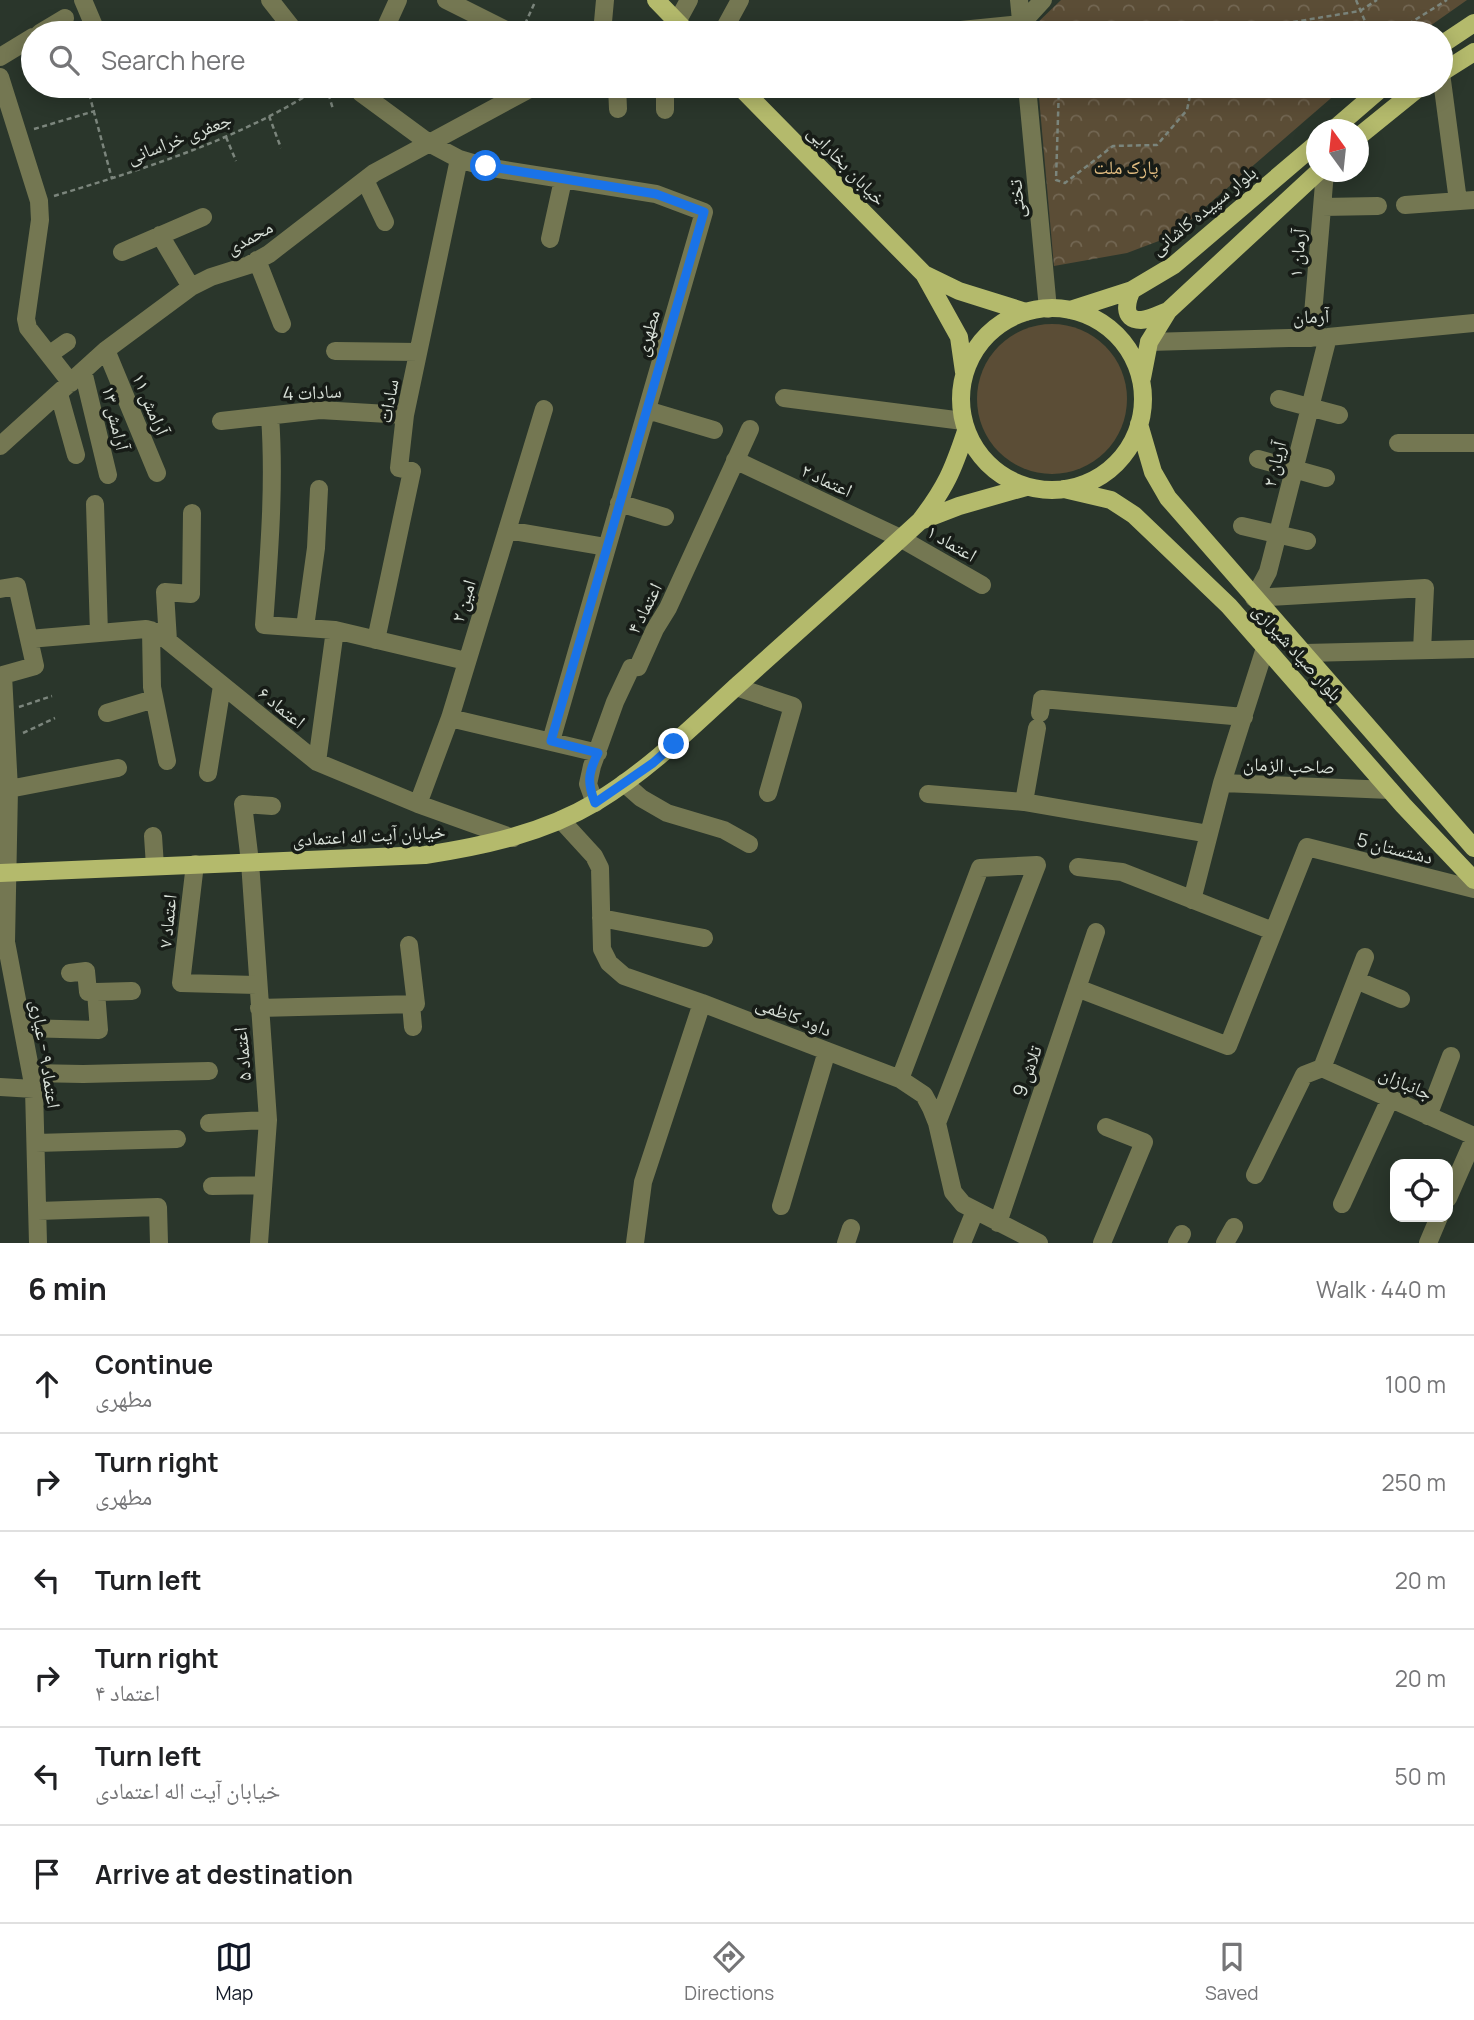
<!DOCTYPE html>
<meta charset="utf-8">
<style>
:root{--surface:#fff;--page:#f2f2f2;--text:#202124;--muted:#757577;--line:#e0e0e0;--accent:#111827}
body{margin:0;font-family:Manrope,"Noto Naskh Arabic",sans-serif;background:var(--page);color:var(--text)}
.controls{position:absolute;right:21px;bottom:21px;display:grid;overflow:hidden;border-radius:14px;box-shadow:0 4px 18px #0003}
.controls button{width:63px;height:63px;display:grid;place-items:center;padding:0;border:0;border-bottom:2px solid var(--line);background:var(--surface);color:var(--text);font:35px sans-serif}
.compass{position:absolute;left:1306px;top:119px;width:63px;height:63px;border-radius:50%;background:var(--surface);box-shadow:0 4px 18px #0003;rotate:345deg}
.stop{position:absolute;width:21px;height:21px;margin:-16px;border:5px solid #1a73e8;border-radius:50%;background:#fff}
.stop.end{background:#1a73e8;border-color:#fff;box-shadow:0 2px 7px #0008}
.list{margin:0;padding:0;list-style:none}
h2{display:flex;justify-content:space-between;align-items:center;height:91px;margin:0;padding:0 28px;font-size:30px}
h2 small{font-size:23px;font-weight:400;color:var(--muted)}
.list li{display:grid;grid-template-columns:46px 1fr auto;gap:21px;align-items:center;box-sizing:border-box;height:98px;padding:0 28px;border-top:2px solid var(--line)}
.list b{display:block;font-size:26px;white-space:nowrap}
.list p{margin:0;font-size:23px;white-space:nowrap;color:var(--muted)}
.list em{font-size:23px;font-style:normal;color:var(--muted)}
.icon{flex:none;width:38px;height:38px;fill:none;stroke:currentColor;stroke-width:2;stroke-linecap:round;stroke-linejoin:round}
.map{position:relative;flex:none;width:1474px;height:1243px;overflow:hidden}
.search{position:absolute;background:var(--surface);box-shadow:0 4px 18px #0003;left:21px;right:21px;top:21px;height:77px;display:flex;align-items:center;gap:18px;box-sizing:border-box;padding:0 24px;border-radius:38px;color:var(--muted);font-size:26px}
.sheet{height:679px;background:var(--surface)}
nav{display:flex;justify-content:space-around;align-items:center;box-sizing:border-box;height:98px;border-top:2px solid var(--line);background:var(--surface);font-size:19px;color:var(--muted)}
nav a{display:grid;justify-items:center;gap:4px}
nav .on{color:var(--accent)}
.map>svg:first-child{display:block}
</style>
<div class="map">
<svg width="1474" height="1243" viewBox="0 0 1474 1243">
<defs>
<pattern id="park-crowns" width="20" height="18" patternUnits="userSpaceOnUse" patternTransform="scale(1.75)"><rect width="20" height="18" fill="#5b4d36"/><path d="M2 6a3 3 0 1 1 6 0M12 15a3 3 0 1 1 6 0" fill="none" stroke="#726652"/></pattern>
</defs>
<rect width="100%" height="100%" fill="#2a362b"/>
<path fill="#5b4d36" d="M977 399a75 75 0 1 1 150 0a75 75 0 1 1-150 0Z"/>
<path fill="url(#park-crowns)" d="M1061,0H1467L1420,33H1033V27Z
M1038,86H1345L1172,236L1127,253L1054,266Z"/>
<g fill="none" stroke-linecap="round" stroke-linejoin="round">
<path stroke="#7b857c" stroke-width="2.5" stroke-dasharray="5 3.5" stroke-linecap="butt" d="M1356,0L1370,33
M525,24L535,2
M1038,29L1051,33
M1251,29L1360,11L1377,0
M1394,33L1447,0
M87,86L112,179
M326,86L333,109
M1059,86L1056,180L1065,183L1113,146L1157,145L1187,110L1192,86
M269,116L281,148
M34,129L95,111
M226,137L236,161
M54,196C147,168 240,139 322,86
M19,707L52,696
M23,733L55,718"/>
<path stroke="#747752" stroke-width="18" d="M83,0L97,33
M270,0L296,33
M446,0L510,32
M1019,0L1022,31
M677,22L689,0
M40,33L65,18
M383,33L398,0
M602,33L605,0
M722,33L740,0
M931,33L1021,24L1043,0
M0,57L33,37
M1441,73L1458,201
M0,77L39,201L40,220L26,319L28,328L71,383
M357,86L361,93L429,143L459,159L486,167L656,194L704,212L551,741
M617,86L618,109
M665,86V110
M1027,86L1048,309
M365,180L385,222
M1405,205L1474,200
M1322,207L1378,206
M160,235L191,287
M550,239L563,180
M122,252L203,217
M257,260L282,324
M1311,338L1325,172
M1149,342L1328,337L1474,323
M106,350L157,473
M335,351L418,352
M50,354L67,342
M83,371L108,475
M59,394L76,455
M784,398L963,421
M1279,399L1339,415
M647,410L714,430
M270,416C275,485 269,555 264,625L335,630L466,661
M221,421L320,410L405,415
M1398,443H1474
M0,446L106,350L191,287L211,277L249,265L269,254L374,173L535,86
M1258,459L1326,478
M735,460L900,538L982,585
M619,503L665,517
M95,504L99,633
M1242,526L1307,541
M507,530L606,547
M0,589L17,586L35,666L3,675L9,789L6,942L34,1089L38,1243
M1254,598L1268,572L1328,337
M1254,598L1425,588L1422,650
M305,627L316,548L319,489
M151,630L152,687L167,761
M29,639L146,629L157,632L317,762L418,804L513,838
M376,640L412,471L399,468L405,415L459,159
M168,641L165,592L191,594L192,513
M1305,653L1474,649
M736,687L793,706L768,793
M107,713L154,699
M1040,713L1042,699L1244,717
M450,718L598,753
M1037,728L1024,802L1209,834
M317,762L335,630
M208,773L222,686
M624,783L641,798L667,813L724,830L749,844
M1222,783L1265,648
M9,789L118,768
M928,794L1024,802
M595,803L588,784L592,766L615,702L631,668L638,667L655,629L668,608L750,429
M418,804L450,718L544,409
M561,820L594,856L600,868L602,949L609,963L624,976L702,1003L900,1079L924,1095L931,1108L937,1123L953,1192L963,1204L1039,1243
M153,836L155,866
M195,864L181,983L257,985
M1078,867L1122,872L1273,931
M1192,900L1222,783L1390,790
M601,918L704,938
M70,973L86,971L88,992H96
M1356,980L1401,999
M1077,988L1228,1046L1307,847L1474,889
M411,1004L413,1027
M259,1008L416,1004L409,945
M23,1028L99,1030L96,992L132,991
M1322,1068L1474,1136
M31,1073L83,1074L209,1071
M900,1079L980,868L1037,865L937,1123
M0,1087L34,1089
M1428,1116L1451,1056
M209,1123L268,1120
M36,1143L177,1139
M1255,1175L1304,1075L1322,1068L1365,957
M212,1186L263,1185
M1448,1198L1474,1139
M1342,1204L1390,1099
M781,1206L827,1051
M38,1211L158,1207L159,1243
M998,1223L1096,932
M259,1243L268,1120L250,862L243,804L272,806
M635,1243L643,1182L702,1003
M846,1243L851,1228
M962,1243L975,1211
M1102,1243L1144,1142L1106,1127
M1177,1243L1182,1234
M1225,1243L1234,1227
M1428,1243L1439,1217"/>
<path stroke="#b4ba6c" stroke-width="18" d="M656,0L688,33
M1441,45L1474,23
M1441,73L1474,52
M739,86L924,274L959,337L964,372
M1333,130L1384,86
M1358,137L1421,86
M924,274L959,291L1026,312
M1132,290C1127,300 1121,320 1141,320C1149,320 1160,314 1168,311
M961 399a91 91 0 1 1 182 0a91 91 0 1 1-182 0Z
M1070,310L1132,290L1174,265L1316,144
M1142,378L1149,342L1168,311L1318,172
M1139,424L1153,472L1168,498L1474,848
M966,431C953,470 946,487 920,521L959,506L1026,487
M1064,489L1111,500L1134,515L1156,536L1229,606L1403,805L1474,880
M0,873L425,855C484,846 544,833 596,802C649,770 693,726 739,684C799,630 860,576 920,521"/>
</g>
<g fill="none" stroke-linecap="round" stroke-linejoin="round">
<path stroke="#1a73e8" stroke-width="9" d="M486,166L656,194L704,212L551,741L598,753C588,773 587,782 595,803L653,763L674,744"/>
</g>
<g text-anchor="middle" stroke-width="7" stroke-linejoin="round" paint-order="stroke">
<g font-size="19" fill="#d7dfd7" stroke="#171c17">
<text transform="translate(179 138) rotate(-21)" y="7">جعفری خراسانی</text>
<text transform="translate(847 165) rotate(46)" y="7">خیابان بخارایی</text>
<text transform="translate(1016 199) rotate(-95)" y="7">تختی</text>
<text transform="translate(1203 210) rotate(-39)" y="7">بلوار سپیده کاشانی</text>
<text transform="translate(249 237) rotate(-29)" y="7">محمدی</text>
<text transform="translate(1297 253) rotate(-85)" y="7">آرمان ۱</text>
<text transform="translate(1311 316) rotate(-2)" y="7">آرمان</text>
<text transform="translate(647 333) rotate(-74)" y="7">مطهری</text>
<text transform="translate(312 392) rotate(-3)" y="7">سادات 4</text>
<text transform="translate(388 401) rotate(-80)" y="7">سادات</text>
<text transform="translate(151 404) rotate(67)" y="7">آرامش ۱۱</text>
<text transform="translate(116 418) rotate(77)" y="7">آرامش ۱۳</text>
<text transform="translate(1274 464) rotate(-76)" y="7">آریان ۲</text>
<text transform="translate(827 480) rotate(25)" y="7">اعتماد ۲</text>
<text transform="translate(952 543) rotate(30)" y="7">اعتماد ۱</text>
<text transform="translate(463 601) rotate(-73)" y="7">امین ۲</text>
<text transform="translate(644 608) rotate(-63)" y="7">اعتماد ۴</text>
<text transform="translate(1298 652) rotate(48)" y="7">بلوار صیاد شیرازی</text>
<text transform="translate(282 707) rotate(39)" y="7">اعتماد ۶</text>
<text transform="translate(1289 765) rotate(2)" y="7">صاحب الزمان</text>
<text transform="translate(369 835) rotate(-3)" y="7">خیابان آیت اله اعتمادی</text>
<text transform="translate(1395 848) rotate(14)" y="7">دشتستان 5</text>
<text transform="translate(167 921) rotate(-84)" y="7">اعتماد ۷</text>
<text transform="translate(794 1016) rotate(21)" y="7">داود کاظمی</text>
<text transform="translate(46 1054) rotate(81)" y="7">اعتماد ۹ - عیاری</text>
<text transform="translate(242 1054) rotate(-95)" y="7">اعتماد ۵</text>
<text transform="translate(1027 1071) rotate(-71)" y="7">تلاش 9</text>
<text transform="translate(1406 1083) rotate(24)" y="7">جانبازان</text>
</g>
<g font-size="19" fill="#e1bc80" stroke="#171c17">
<text x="1126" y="174">پارک ملت</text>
</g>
</g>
</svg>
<div class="controls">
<button><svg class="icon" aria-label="locate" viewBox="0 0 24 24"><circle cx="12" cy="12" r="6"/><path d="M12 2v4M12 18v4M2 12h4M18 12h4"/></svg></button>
</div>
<svg class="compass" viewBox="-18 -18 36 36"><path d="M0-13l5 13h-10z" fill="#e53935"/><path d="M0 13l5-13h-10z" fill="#757577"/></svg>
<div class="stop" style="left:486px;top:166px"></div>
<div class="stop end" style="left:674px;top:744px"></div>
<div class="search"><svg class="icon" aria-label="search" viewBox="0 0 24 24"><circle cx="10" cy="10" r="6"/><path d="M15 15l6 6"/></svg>Search here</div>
</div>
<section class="sheet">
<h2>6 min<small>Walk · 440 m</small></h2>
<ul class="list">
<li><svg class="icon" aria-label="ahead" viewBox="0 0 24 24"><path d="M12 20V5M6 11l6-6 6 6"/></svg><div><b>Continue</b><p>مطهری</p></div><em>100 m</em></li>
<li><svg class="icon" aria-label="right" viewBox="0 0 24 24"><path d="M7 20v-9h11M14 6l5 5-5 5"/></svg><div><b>Turn right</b><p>مطهری</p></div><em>250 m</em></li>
<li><svg class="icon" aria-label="left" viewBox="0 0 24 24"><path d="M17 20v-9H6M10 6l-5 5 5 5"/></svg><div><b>Turn left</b></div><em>20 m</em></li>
<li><svg class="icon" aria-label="right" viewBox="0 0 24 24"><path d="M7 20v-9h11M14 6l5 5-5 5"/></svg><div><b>Turn right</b><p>اعتماد ۴</p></div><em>20 m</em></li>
<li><svg class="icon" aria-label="left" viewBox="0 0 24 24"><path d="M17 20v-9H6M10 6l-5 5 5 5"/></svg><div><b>Turn left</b><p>خیابان آیت اله اعتمادی</p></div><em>50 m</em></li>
<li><svg class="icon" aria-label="arrive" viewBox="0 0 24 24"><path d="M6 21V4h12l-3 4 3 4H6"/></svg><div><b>Arrive at destination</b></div></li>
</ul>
</section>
<nav>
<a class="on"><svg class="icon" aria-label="map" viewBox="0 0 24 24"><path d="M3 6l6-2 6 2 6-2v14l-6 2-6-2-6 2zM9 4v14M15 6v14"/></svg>Map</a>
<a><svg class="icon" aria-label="directions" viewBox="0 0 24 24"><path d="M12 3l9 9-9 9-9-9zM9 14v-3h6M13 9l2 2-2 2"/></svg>Directions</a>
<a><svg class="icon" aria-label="saved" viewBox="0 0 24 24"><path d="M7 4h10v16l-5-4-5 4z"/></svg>Saved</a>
</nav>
